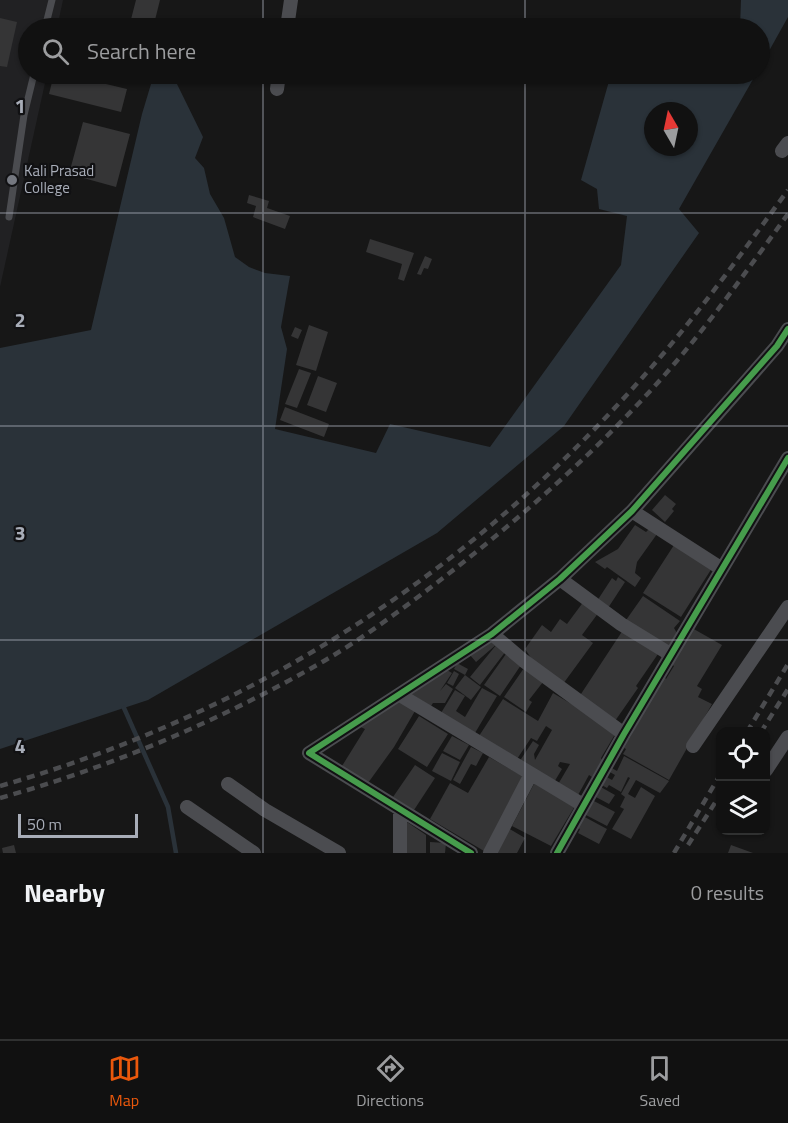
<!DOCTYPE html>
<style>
:root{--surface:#111;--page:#1e1f1f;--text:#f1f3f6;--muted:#9c9d9f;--line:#303131;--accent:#ea580c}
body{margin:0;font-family:"Titillium Web",sans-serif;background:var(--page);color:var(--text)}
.controls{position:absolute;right:18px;bottom:18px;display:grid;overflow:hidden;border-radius:12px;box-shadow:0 2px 4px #0004}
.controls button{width:54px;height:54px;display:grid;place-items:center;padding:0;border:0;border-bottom:2px solid var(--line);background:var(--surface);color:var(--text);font:30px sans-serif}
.compass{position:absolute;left:644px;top:102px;width:54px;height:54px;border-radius:50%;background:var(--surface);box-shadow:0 2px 4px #0004;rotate:351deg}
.scale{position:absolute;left:18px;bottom:15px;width:120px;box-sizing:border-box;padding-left:6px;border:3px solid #a8adb8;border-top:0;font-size:16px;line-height:21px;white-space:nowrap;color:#a8adb8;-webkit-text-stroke:4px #111113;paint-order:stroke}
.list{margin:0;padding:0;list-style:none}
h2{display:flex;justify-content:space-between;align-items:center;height:78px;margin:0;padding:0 24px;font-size:26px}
h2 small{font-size:20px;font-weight:400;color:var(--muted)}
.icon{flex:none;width:33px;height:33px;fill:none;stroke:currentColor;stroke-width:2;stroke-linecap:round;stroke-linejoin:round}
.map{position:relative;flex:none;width:788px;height:853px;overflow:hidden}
.search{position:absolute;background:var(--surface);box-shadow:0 2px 4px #0004;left:18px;right:18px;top:18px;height:66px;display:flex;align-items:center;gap:15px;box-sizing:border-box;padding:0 21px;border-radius:33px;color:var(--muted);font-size:22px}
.sheet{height:186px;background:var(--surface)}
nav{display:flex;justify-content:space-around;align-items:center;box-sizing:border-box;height:84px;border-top:2px solid var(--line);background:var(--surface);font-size:16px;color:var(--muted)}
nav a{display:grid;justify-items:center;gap:3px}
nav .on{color:var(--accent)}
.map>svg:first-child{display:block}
</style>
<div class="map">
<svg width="788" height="853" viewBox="0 0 788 853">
<rect width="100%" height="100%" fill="#171717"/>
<path fill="#212123" d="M0,0H63L57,28H28V74H47L0,287Z"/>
<path fill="#2a3239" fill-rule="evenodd" d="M741,0H788V17L760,67V28H740Z
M160,74H168L176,82L203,137L195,158L204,168L210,194L224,218L235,257L249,267L265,273L290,276L281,327L287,349L275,429L376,453L390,424L490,447L621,265L627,216L599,209L597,189L581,180L611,74H756L679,209L699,233L564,426L437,533L148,700L0,749V348L91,330L142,114L151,84ZM653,111H689V147H653Z"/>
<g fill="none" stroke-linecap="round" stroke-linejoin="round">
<path stroke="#2a3239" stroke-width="4.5" d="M124,708L168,807L176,853"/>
</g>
<path fill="#353536" d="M136,0H160L153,28L129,27Z
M0,18L17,22L7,67L0,66Z
M54,74H64L127,89L121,112L49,94Z
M92,74H133L131,84Z
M83,122L130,134L116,187L69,174Z
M249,195L269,201L267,208L290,216L285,229L253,217L256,206L247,203Z
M370,239L414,253L404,281L398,279L402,264L366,252Z
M425,256L432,259L428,269L424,268L421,275L417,274Z
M309,325L328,332L316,371L296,365Z
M295,327L302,330L298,339L291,336Z
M299,369L311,373L297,408L285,404Z
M318,376L337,383L326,412L307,405Z
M285,407L329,424L324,437L280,420Z
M665,495L676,504L672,509L674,511L665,522L652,510Z
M635,525L646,532L649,529L657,534L637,562L635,573L641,578L635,587L607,567L605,569L595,562L618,549Z
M674,545L712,568L681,617L643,593Z
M618,577L625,582L608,608L597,601L612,578L616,581Z
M643,596L680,621L674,628L677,633L665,651L624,623Z
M584,601L599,612L582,635L593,643L563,684L533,661L525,649L542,625L551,632L560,619L567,624Z
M692,628L722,645L697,686L702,689L698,697L712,704L669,780L623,754L626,749L624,748L664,676L666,679L674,666L671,664Z
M623,630L658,654L636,686L638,688L615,721L579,697Z
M490,636L497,644L476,662L470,655Z
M497,644L506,651L480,685L470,677Z
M506,654L521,665L500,696L484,685Z
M457,663L468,669L465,675L454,669Z
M524,668L543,682L529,700L532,702L526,712L504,697Z
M447,670L452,673L440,691L446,684L453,689L445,703H433L431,706L410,693Z
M454,671L459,674L453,686L447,683Z
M465,675L481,687L471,700L455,688Z
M482,688L497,696L475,733L441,713L455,690L465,696L456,711L465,717Z
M553,693L617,731L601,758L602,760L592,777L589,775L577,797L557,786L570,764L560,762L558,766L562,769L553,784L519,762L533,741L539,745L534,754L535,760L552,730L546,726L537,741L531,738L517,759L479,736L503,699L538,721Z
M399,698L415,711L394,747L368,783L342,766L365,729L356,725Z
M419,716L448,734L427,767L398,749Z
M452,736L469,745L460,760L443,751Z
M471,747L483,753L476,766L471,764L460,784L453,780Z
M442,753L460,762L451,781L432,771Z
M624,756L669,781L660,793L636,780L628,794L635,798L641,787L655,796L631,839L612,829L624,809L620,807L625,797L621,794L630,778L628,777L621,792L609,785L607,788L598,783L605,776L612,780L615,775L608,771L610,767L617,771Z
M489,757L526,778L484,851L430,819L450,783L468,793Z
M415,765L435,778L414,810L393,797Z
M535,782L575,806L551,846L512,826Z
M599,786L615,795L609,804L594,796Z
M592,800L615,812L607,826L584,814Z
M581,815L607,829L599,844L578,833L580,829L575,827Z
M407,822L426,835V853H406Z
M508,828L525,838L517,853H494Z
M430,842L446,843L445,853H430Z
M14,845L16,853H3L2,848Z
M731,845L753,853H728Z"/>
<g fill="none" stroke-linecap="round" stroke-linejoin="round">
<path stroke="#4b4c50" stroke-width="7" d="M45,28L52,0
M9,217L24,115L34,74"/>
<path stroke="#4b4c50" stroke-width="14" d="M287,28L291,0
M277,89L279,74
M782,151L788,143
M632,511L722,569
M560,579L621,624L665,651L670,656
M492,634L524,661L624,734
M400,695L583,805
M693,746L788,607
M766,770L788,737
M228,784L265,810L339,853
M187,807L254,853
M400,853V810
M471,853L309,753L492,634L560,579L632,511L777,346L788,329
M490,853L531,774
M557,853L624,734L788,458"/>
<path stroke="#4b4c4f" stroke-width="4.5" stroke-dasharray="8 6" stroke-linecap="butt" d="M747,732L788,664
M761,732L788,689
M0,786C252,714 468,574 642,378C695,319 741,254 788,190
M0,798C112,767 223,719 324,661C365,637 405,607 443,578C517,521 589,458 652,389C701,336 745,273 788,214
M688,845L720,795
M674,853L720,775"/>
<g stroke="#111113" stroke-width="10">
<path id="cycleway" d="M471,853L309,753L492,634L560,579L632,511L777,346L788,329
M557,853L624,734L788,458"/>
</g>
<use href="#cycleway" stroke="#469c4c" stroke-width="6"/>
</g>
<path fill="none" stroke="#a8adb8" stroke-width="1.5" stroke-opacity="0.55" d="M263,0V28M525,0V28M263,74V853M525,74V853M0,213H788M0,426H788M0,640H788"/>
<circle fill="#757880" stroke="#111113" stroke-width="2" cx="12" cy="180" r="6"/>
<g text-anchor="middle" stroke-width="4.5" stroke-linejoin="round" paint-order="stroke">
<g font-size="15" fill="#a8adb8" stroke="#111113" text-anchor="start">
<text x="24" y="176">Kali Prasad<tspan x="24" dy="17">College</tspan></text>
</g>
</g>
<g font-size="20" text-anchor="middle" font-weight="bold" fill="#a8adb8" stroke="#111113" stroke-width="4.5" stroke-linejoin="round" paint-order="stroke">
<text x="20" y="113">1</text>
<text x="20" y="327">2</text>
<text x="20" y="540">3</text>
<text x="20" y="753">4</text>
</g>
</svg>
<div class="controls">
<button><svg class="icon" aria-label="locate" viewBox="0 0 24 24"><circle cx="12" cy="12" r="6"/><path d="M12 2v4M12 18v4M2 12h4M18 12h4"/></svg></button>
<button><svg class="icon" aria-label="layers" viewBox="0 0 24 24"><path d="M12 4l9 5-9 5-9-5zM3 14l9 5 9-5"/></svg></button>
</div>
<svg class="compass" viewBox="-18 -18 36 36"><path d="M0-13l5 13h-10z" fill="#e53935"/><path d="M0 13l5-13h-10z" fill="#9c9d9f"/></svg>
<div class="scale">50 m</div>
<div class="search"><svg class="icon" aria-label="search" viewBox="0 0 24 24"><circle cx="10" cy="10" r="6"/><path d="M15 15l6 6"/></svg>Search here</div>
</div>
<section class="sheet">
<h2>Nearby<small>0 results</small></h2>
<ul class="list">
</ul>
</section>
<nav>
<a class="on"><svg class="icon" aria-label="map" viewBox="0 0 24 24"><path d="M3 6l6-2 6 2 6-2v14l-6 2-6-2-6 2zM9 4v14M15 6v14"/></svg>Map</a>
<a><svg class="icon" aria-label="directions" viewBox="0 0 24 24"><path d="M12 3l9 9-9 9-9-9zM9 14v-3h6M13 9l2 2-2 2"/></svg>Directions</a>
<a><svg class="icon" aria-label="saved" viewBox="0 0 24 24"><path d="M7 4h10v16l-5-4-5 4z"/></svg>Saved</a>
</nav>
